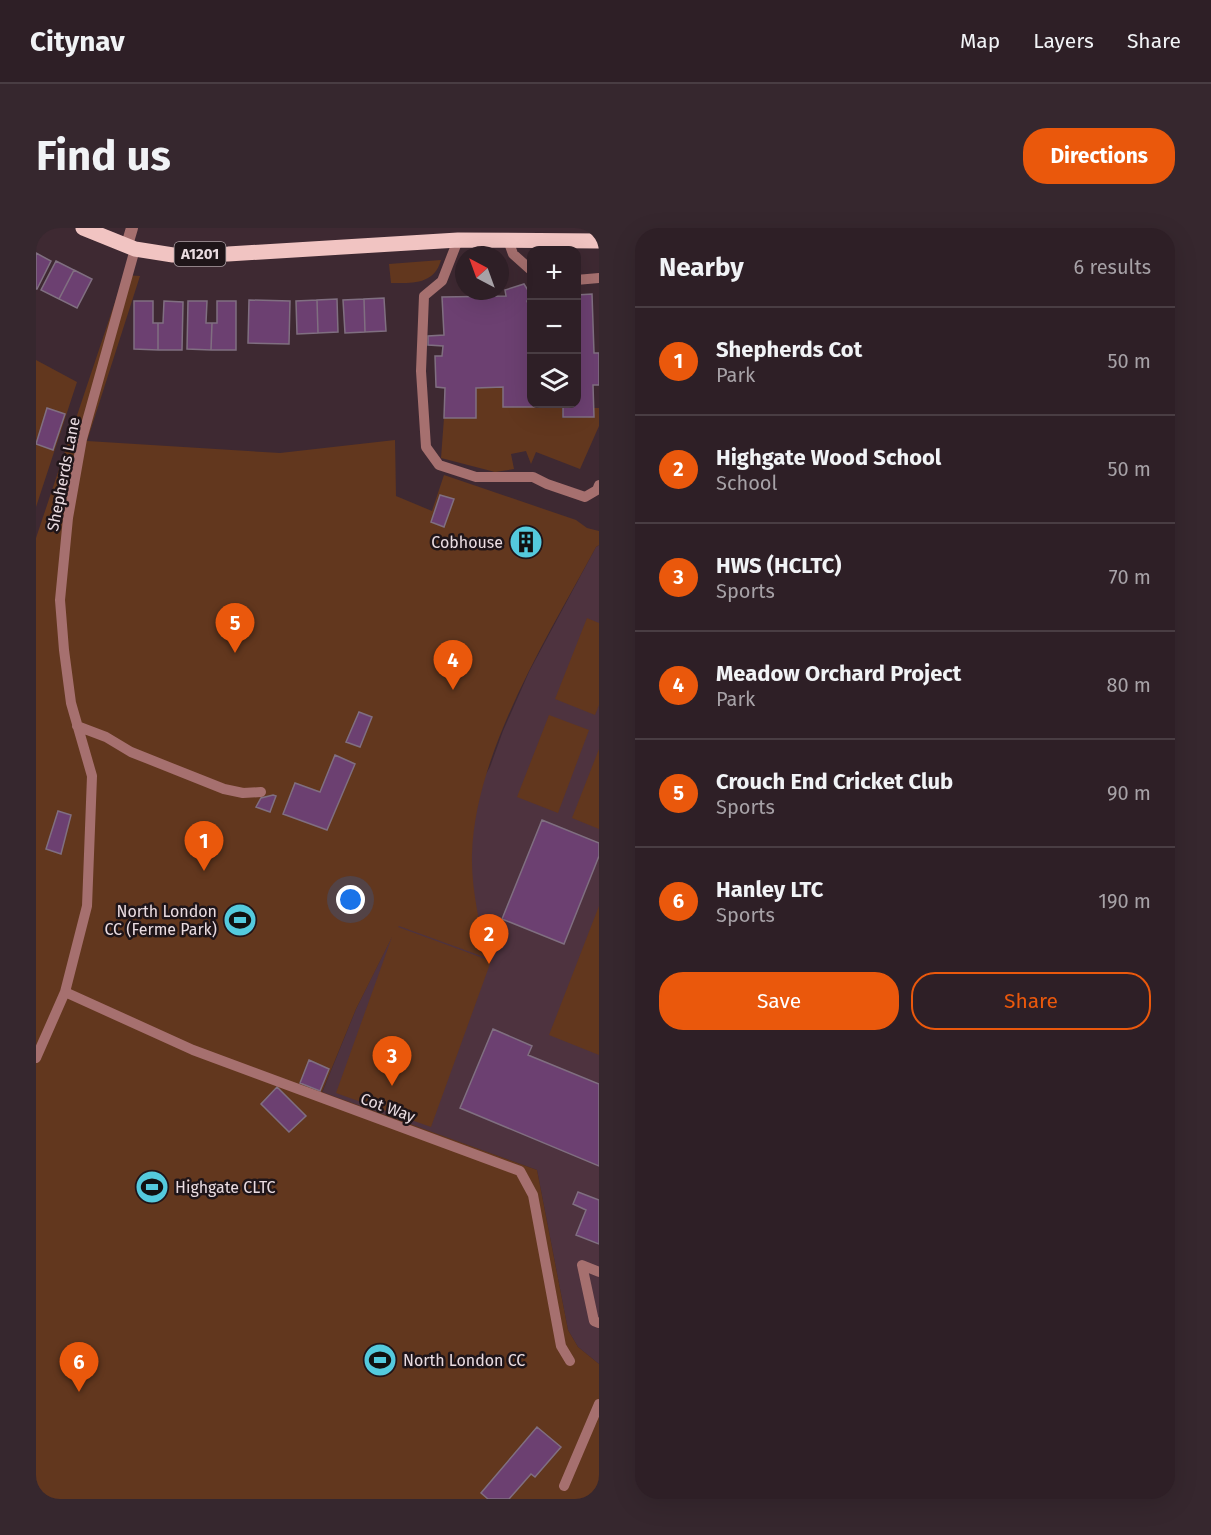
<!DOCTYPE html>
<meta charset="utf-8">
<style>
:root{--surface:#2e1f26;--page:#36272e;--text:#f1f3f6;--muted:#a7a2a7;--line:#493d43;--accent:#ea580c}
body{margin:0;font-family:"Fira Sans",sans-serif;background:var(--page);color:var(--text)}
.controls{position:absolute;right:18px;top:18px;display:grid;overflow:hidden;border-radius:12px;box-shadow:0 6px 24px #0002}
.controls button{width:54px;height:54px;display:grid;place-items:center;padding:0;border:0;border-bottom:2px solid var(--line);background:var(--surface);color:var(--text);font:30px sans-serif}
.compass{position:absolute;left:419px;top:18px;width:54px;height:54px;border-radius:50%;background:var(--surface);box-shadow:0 6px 24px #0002;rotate:319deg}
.you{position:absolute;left:315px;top:672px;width:21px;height:21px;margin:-15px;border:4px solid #fff;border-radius:50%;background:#1a73e8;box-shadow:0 0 0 9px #1a73e833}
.badge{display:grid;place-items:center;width:39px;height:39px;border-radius:50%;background:var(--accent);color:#fff;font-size:20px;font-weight:700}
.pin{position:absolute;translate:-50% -50px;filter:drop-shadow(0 2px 3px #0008)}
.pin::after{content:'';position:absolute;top:32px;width:21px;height:18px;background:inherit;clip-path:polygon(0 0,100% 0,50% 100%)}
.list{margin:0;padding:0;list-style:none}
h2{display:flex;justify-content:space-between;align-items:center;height:78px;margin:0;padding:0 24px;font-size:26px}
h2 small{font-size:20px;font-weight:400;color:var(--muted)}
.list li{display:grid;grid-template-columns:39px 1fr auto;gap:18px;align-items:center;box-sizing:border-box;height:108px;padding:0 24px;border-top:2px solid var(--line)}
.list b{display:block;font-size:22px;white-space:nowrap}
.list p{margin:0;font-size:20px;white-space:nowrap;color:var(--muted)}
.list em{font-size:20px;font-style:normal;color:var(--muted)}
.actions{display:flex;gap:12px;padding:18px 24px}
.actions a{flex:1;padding:14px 0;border:2px solid var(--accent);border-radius:24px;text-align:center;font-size:21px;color:var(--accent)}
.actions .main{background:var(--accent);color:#fff}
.icon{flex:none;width:33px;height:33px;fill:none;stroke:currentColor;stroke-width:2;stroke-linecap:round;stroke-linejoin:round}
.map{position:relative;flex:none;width:563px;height:1271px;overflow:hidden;border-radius:24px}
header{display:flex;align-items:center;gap:36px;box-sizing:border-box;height:84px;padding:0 30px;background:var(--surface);border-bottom:2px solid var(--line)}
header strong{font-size:28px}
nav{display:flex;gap:33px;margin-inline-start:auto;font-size:21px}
.intro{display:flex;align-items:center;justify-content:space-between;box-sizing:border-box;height:144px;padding:0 36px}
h1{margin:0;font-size:42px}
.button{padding:15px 27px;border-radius:24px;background:var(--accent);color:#fff;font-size:21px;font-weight:700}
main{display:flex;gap:36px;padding:0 36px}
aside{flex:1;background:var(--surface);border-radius:24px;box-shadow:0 6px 24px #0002}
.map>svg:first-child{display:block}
</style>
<header>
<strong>Citynav</strong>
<nav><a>Map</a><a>Layers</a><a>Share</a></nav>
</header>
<div class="intro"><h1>Find us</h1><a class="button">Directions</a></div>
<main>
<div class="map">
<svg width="563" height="1271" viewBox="0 0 563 1271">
<rect width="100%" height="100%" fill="#3e2932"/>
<path fill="#4e333f" d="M563,317V1136L542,1119L532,1102L501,942L286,865L320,781L355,710L454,539L467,503L493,444L560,319Z"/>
<path fill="#62371e" d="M405,32C398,57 376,55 355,55L353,36Z
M88,47L104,48L51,213L244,225L359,212L360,268L396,283L408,247L540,292L551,300L563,303V317L560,319C512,408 439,524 436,626C435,662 444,696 451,730L363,698L362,699L455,733L395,899L300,865L356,709L320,781L286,864L501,942L532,1102L542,1119L563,1136V1271H0V310Z
M0,132L41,154L0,279Z
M467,159V179H499V176H526V190L558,189V180H563V198L544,241L500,224L495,236L490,223L475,226L478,241L459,244L405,230L408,190H440V160Z
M551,390L563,395V477L559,487L519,471Z
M513,487L553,502L522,585L481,569Z
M563,521V601L536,590Z
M563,678V827L513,807Z"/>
<path fill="#6c4071" stroke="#806f81" stroke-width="1.5" d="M0,25L15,33L1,61H0Z
M20,33L38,42L23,71L5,62Z
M38,42L56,51L41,80L23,71Z
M488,56L495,67L491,73L496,86V176H499V179H467V159L440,160V190H408L409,160L400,159L399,128H406L407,118L392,117V108L408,107L406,69L470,68L469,62Z
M556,66L558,125H563V157H557L558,189H527V176H540V67Z
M348,70L350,103L329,104L328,71Z
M301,71L302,104L282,105L281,72Z
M328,71L329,104L309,105L307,72Z
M213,72L254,73L253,116L212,115Z
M281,72L282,105L261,106L260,73Z
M98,73H117V95H122V122L98,121Z
M128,73L147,74L146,122H122V95H127Z
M152,73H171L170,95H176L175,122L151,121Z
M181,73H200V122H175L176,95H181Z
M11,180L29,186L17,222L0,216Z
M404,267L418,271L408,299L395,294Z
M478 315a12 12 0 1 1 24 0a12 12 0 1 1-24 0Z
M323,484L336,489L324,519L310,514Z
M299,527L319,536L291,602L247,586L259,555L284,564Z
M237,567L240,568L234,584L220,579L225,570Z
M22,583L35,587L25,626L10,621Z
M506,592L563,615V628L528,716L466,691Z
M457,801L496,818L492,827L563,856V938L424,880Z
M273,832L293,841L284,863L264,855Z
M241,859L270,888L253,904L225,876Z
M542,964L563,972V1016L540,1007L550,982L537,976Z
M501,1199L525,1219L499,1249L495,1246L473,1271H452L445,1265Z"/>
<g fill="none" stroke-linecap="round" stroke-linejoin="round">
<path stroke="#a6706f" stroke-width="10" d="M422,12L406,53L388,68L385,143L390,219L403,237L440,249H497L511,256L549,269L561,262L563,257
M472,12L477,26L496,43
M540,52L563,50
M41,498L70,509L95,524L188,561L207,565L225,564
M29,764L157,822L484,943L497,967L525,1118L534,1133
M0,830L29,764L51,678L56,548L35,475L28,422L24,372L32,290L46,211L99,21
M563,1044L546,1037L558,1093L563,1095
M528,1258L563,1176"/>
<path stroke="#a6706f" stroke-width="12" d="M91,17L96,0"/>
<path stroke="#f1c4c2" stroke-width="15" d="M47,0L99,21L137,27L192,26L422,12L563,13"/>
</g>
<defs>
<g id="building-disc" transform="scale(1.725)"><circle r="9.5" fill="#54cadd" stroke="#1f1519"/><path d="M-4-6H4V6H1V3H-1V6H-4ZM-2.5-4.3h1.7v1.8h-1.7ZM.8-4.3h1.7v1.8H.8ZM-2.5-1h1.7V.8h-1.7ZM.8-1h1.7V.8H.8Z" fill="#111"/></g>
<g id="stadium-disc" transform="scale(1.725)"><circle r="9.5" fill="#54cadd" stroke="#1f1519"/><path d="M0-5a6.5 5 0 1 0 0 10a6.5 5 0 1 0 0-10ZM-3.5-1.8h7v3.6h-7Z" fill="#111"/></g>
</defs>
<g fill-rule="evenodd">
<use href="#building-disc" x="490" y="314"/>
<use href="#stadium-disc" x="204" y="692"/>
<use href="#stadium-disc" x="116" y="959"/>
<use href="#stadium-disc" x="344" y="1132"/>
</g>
<g text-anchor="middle" stroke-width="5" stroke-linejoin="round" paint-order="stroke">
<rect fill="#1f1519" stroke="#ada0a5" stroke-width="1.5" x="138.5" y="14" width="51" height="24" rx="4.5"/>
<g font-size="15" font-weight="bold" fill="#eadce1">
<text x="164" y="31">A1201</text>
</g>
<g font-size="16" fill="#eadce1" stroke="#1f1519">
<text transform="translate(27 246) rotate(-79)" y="6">Shepherds Lane</text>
<text transform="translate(352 879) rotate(20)" y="6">Cot Way</text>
</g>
<g font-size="16" fill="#eadce1" stroke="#1f1519" text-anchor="end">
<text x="467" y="320">Cobhouse</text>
<text x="181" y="689">North London<tspan x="181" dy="18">CC (Ferme Park)</tspan></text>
<text x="139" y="965" text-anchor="start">Highgate CLTC</text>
<text x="367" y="1138" text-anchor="start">North London CC</text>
</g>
</g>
</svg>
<div class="controls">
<button>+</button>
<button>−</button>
<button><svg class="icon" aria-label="layers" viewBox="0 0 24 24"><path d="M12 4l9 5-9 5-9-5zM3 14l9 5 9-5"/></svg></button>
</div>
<svg class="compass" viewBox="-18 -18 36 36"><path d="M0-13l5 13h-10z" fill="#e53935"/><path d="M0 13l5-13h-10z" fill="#a7a2a7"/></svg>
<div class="you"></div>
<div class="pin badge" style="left:168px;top:643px">1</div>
<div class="pin badge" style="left:453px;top:736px">2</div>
<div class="pin badge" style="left:356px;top:858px">3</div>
<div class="pin badge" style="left:417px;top:462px">4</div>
<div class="pin badge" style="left:199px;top:425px">5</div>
<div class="pin badge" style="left:43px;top:1164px">6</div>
</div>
<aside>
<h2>Nearby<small>6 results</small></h2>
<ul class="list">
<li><span class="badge">1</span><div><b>Shepherds Cot</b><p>Park</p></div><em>50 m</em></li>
<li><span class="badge">2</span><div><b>Highgate Wood School</b><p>School</p></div><em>50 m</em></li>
<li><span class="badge">3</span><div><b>HWS (HCLTC)</b><p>Sports</p></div><em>70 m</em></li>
<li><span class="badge">4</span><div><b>Meadow Orchard Project</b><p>Park</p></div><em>80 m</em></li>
<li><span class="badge">5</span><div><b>Crouch End Cricket Club</b><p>Sports</p></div><em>90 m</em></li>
<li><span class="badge">6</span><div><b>Hanley LTC</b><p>Sports</p></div><em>190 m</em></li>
</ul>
<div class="actions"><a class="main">Save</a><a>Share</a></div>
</aside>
</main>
